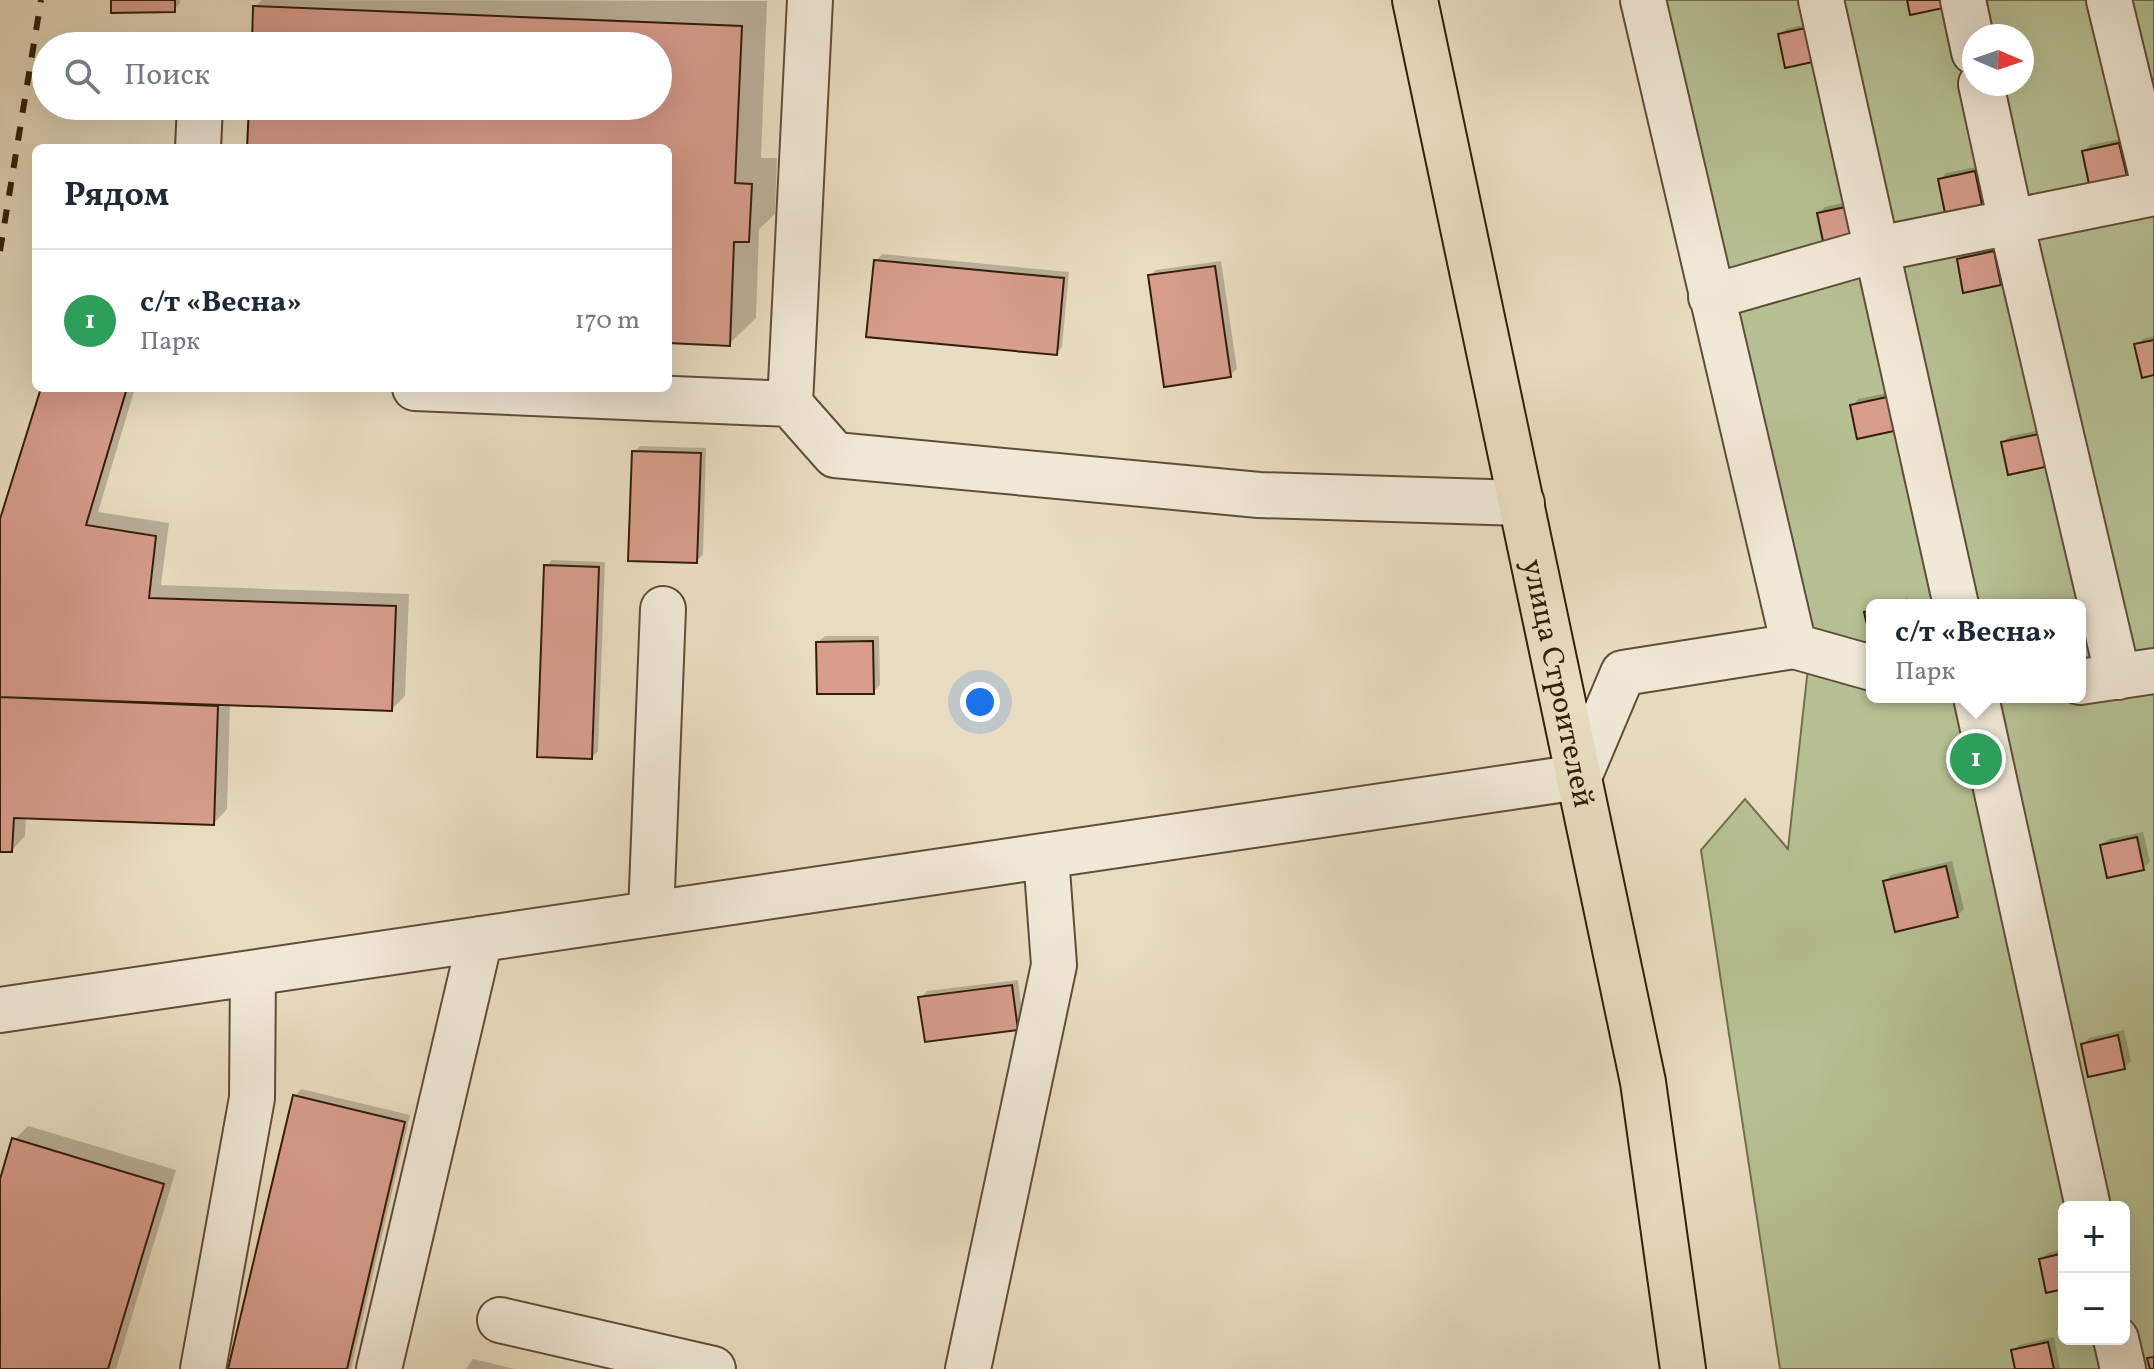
<!DOCTYPE html>
<html lang="ru">
<meta charset="utf-8">
<style>
:root{--surface:#fff;--page:#f2f2f3;--text:#1f2937;--muted:#747a83;--line:#e0e1e3;--accent:#8f2418}
body{margin:0;font-family:Vollkorn,serif;background:var(--page);color:var(--text)}
.controls{position:absolute;right:24px;bottom:24px;display:grid;overflow:hidden;border-radius:12px;box-shadow:0 8px 32px #0002}
.controls button{width:72px;height:72px;display:grid;place-items:center;padding:0;border:0;border-bottom:2px solid var(--line);background:var(--surface);color:var(--text);font:40px sans-serif}
.compass{position:absolute;left:1962px;top:24px;width:72px;height:72px;border-radius:50%;background:var(--surface);box-shadow:0 8px 32px #0002;rotate:92deg}
.you{position:absolute;left:980px;top:702px;width:28px;height:28px;margin:-20px;border:6px solid #fff;border-radius:50%;background:#1a73e8;box-shadow:0 0 0 12px #1a73e833}
.badge{display:grid;place-items:center;width:52px;height:52px;border-radius:50%;background:var(--accent);color:#fff;font-size:26px;font-weight:700}
.pin{position:absolute;translate:-50% -50%;border:4px solid #fff;box-shadow:0 2px 8px #0006}
.popup{position:absolute;left:1866px;top:599px;width:220px;height:104px;box-sizing:border-box;display:grid;place-content:center;border-radius:12px;background:var(--surface);filter:drop-shadow(0 2px 6px #0005);font-size:26px;white-space:nowrap;color:var(--muted)}
.popup b{font-size:30px;color:var(--text)}
.popup::after{content:'';position:absolute;left:50%;top:100%;margin-left:-16px;border:16px solid transparent;border-top-color:var(--surface)}
.list{margin:0;padding:0;list-style:none}
h2{display:flex;justify-content:space-between;align-items:center;height:104px;margin:0;padding:0 32px;font-size:34px}
h2 small{font-size:26px;font-weight:400;color:var(--muted)}
.list li{display:grid;grid-template-columns:52px 1fr auto;gap:24px;align-items:center;box-sizing:border-box;height:144px;padding:0 32px;border-top:2px solid var(--line)}
.list b{display:block;font-size:30px;white-space:nowrap}
.list p{margin:0;font-size:26px;white-space:nowrap;color:var(--muted)}
.list em{font-size:26px;font-style:normal;color:var(--muted)}
.icon{flex:none;width:44px;height:44px;fill:none;stroke:currentColor;stroke-width:2;stroke-linecap:round;stroke-linejoin:round}
.map{position:relative;flex:none;width:2154px;height:1369px;overflow:hidden}
.search{position:absolute;background:var(--surface);box-shadow:0 8px 32px #0002;left:32px;top:32px;width:640px;height:88px;display:flex;align-items:center;gap:20px;box-sizing:border-box;padding:0 28px;border-radius:44px;color:var(--muted);font-size:30px}
.panel{position:absolute;background:var(--surface);box-shadow:0 8px 32px #0002;left:32px;top:144px;width:640px;height:248px;border-radius:12px}
.map>svg:first-child{display:block}
</style>
<div class="map">
<svg width="2154" height="1369" viewBox="0 0 2154 1369">
<rect width="100%" height="100%" fill="#e9ddc1"/>
<filter id="stains"><feTurbulence type="fractalNoise" baseFrequency=".0025" numOctaves="4"/><feColorMatrix values="0 0 0 0 .2 0 0 0 0 .09 0 0 0 0 .02 0 0 0 .5 -.17"/></filter>
<radialGradient id="worn" r=".72"><stop offset=".6" stop-color="#630" stop-opacity="0"/><stop offset="1" stop-color="#630" stop-opacity=".3"/></radialGradient>
<path fill="#b6c193" stroke="#74704e" stroke-width="2" fill-rule="evenodd" d="M1656,0H2154V1369H1780L1701,850L1745,799L1788,849L1808,668ZM1974,36H2022V84H1974ZM1872,605H2080V697H1872ZM2064,1207H2124V1339H2064Z"/>
<path fill="#0003" d="M113,0H180V3L174,10Z
M262,0L767,1L761,158H777L775,214L759,229L756,318L729,344L668,341V148H249L251,106H658V46H254L255,7Z
M1821,21L1828,52L1780,35L1786,29Z
M2125,138L2132,168L2126,175L2084,151L2090,145Z
M1981,166L1987,197L1981,203L1940,180L1946,173Z
M1861,199L1826,244L1819,213L1825,207Z
M2000,246L2007,276L2000,283L1959,260L1965,253Z
M882,254L1069,272L1062,347L1056,353L876,261Z
M1221,261L1237,369L1230,375L1150,276L1156,270Z
M2154,336V373L2136,345L2143,339Z
M43,388H135L98,512L169,523L161,585L409,594L405,696L392,709L230,704L227,809L214,823L26,816L25,836L12,850H0V526Z
M1893,392L1899,422L1893,429L1852,406L1858,399Z
M2045,429L2051,459L2044,465L2003,442L2010,436Z
M640,446L706,448L703,555L696,561L634,452Z
M552,560L605,562L598,751L592,757L546,566Z
M1908,598L1909,605H1877Z
M825,636H879L880,685L873,692L818,642Z
M2143,832L2150,862L2143,868L2102,845L2109,839Z
M1952,861L1964,909L1957,916L1885,881L1891,875Z
M1018,980L1023,1021L1017,1028L921,997L927,991Z
M2124,1030L2131,1061L2124,1068L2083,1045L2089,1038Z
M301,1089L410,1115L351,1369H230L295,1096Z
M28,1126L176,1170L116,1369H0V1186L14,1140Z
M2064,1249V1287L2041,1259L2048,1253Z
M2054,1337L2060,1369H2017L2013,1351L2019,1345Z
M473,1359L515,1369H466Z"/>
<path fill="#d89d8d" stroke="#321e0a" stroke-width="2" d="M111,0H175V12L111,13Z
M1907,0H1946L1948,7L1910,15Z
M253,6L742,26L735,183L752,184L749,242H734L730,346L668,343V148H247L249,106H658V46H252Z
M1815,26L1822,60L1785,68L1778,34Z
M2119,143L2127,176L2089,184L2082,151Z
M1975,171L1982,205L1945,213L1938,179Z
M1855,205L1861,238L1824,246L1817,213Z
M1994,251L2001,285L1963,293L1957,259Z
M874,260L1064,278L1057,355L866,337Z
M1215,266L1231,377L1164,387L1148,275Z
M2154,340V375L2142,378L2134,344Z
M41,388H127L86,525L156,536L149,598L396,606L392,711L0,697V519Z
M1887,397L1894,431L1857,439L1850,405Z
M2039,434L2045,467L2008,475L2001,442Z
M632,451L701,453L697,563L628,561Z
M544,565L599,567L592,759L537,757Z
M1872,610V645L1864,612Z
M873,641L874,694H817L816,642Z
M0,697L218,706L214,825L14,818L12,852H0Z
M2137,837L2144,870L2107,878L2100,845Z
M1946,866L1958,917L1895,932L1883,881Z
M1012,985L1018,1030L925,1042L918,997Z
M2118,1035L2125,1069L2088,1077L2081,1044Z
M293,1095L405,1122L347,1369H228Z
M12,1138L164,1184L108,1369H0V1179Z
M2064,1253V1289L2046,1293L2039,1259Z
M2048,1342L2054,1369H2015L2011,1350Z
M2154,1357V1369H2150L2147,1358Z"/>
<g fill="none" stroke-linecap="round" stroke-linejoin="round">
<g stroke="#604e38" stroke-width="48">
<path id="minor" d="M810,0L790,404L835,455L1259,495L1522,503
M1643,0L1794,646
M1821,0L1956,605
M1963,0L1974,52
M2109,0L2154,185
M1981,84L2011,222L2118,677
M198,148L200,106
M1711,297L1878,249L2154,193
M415,388L790,404
M2080,682L2154,671
M1976,697L2088,1207
M651,914L663,609
M0,1010L1579,777L1623,673L1794,646L1872,668
M500,1320L713,1369
M2116,1339L2123,1369
M203,1369L252,1098L253,973
M379,1369L480,939
M968,1369L1054,965L1046,856"/>
</g>
<g stroke="#321e0a" stroke-width="48">
<g id="major">
<path id="s1" d="M1415,0L1643,1082L1683,1369"/>
</g>
</g>
<use href="#minor" stroke="#f1e9d7" stroke-width="44"/>
<use href="#major" stroke="#e9ddc1" stroke-width="44"/>
<path stroke="#321e0a" stroke-width="6" stroke-dasharray="14 14" stroke-linecap="butt" d="M0,251L41,0"/>
</g>
<g text-anchor="middle" stroke-width="6" stroke-linejoin="round" paint-order="stroke">
<g font-size="30" fill="#321e0a" stroke="#f1e9d7">
<text dy="10" stroke="none"><textPath href="#s1" startOffset="698">улица Строителей</textPath></text>
</g>
</g>
<rect width="100%" height="100%" filter="url(#stains)"/>
<rect width="100%" height="100%" fill="url(#worn)"/>
</svg>
<div class="controls">
<button>+</button>
<button>−</button>
</div>
<svg class="compass" viewBox="-18 -18 36 36"><path d="M0-13l5 13h-10z" fill="#e53935"/><path d="M0 13l5-13h-10z" fill="#747a83"/></svg>
<div class="you"></div>
<div class="pin badge" style="left:1976px;top:759px;background:#2e9e5b">1</div>
<div class="popup"><b>с/т «Весна»</b>Парк</div>
<div class="search"><svg class="icon" aria-label="search" viewBox="0 0 24 24"><circle cx="10" cy="10" r="6"/><path d="M15 15l6 6"/></svg>Поиск</div>
<section class="panel">
<h2>Рядом<small></small></h2>
<ul class="list">
<li><span class="badge" style="background:#2e9e5b">1</span><div><b>с/т «Весна»</b><p>Парк</p></div><em>170 m</em></li>
</ul>
</section>
</div>
